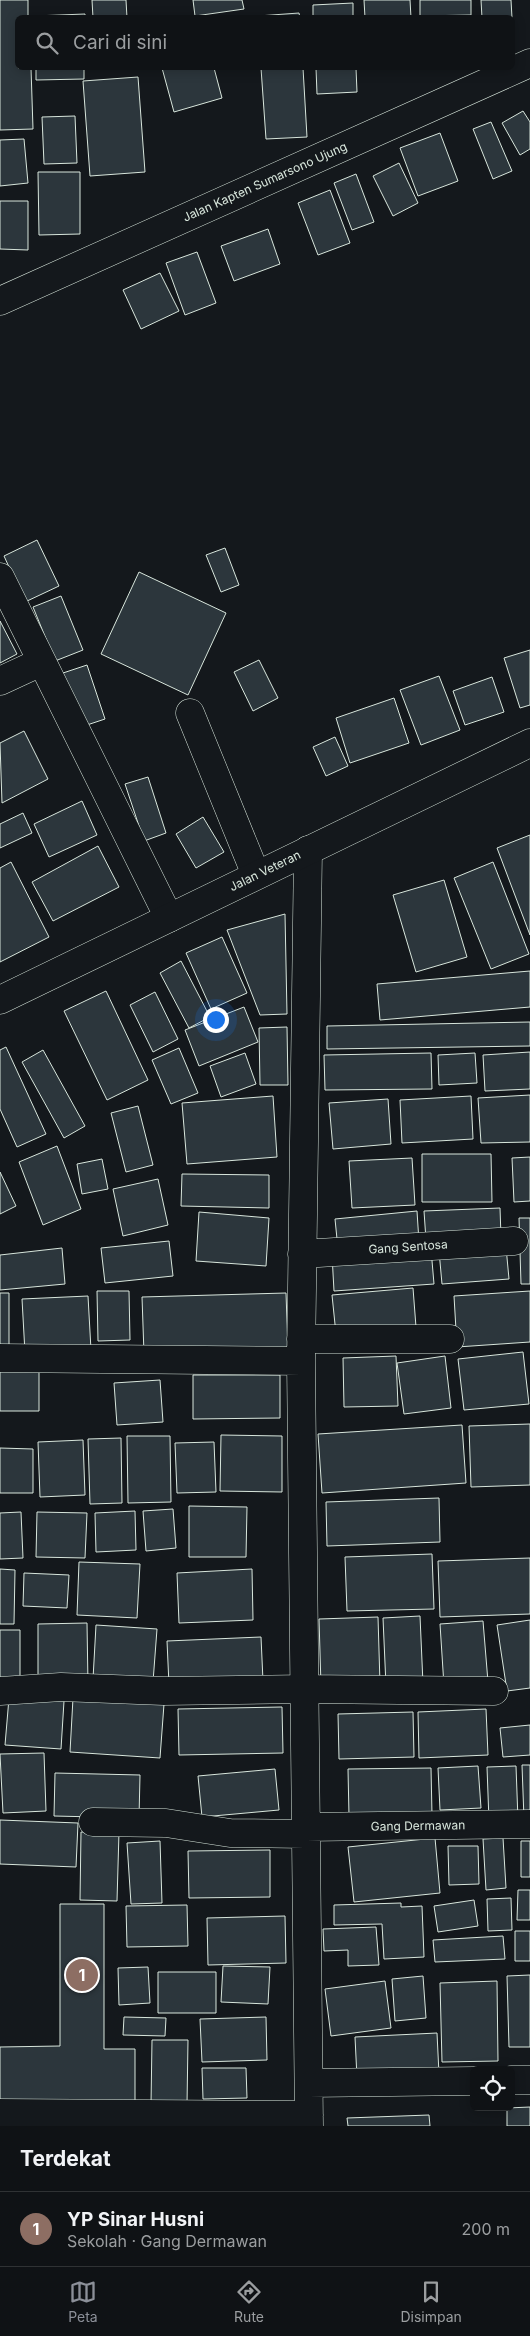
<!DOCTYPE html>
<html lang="id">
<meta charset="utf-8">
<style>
:root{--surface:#0f1215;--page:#181b1e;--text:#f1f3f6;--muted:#9b9ea0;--line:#2f3234;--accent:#8c9099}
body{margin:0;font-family:Inter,sans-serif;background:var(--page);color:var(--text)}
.controls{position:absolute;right:15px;bottom:15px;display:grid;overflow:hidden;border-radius:8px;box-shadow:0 2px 12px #0003}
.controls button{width:45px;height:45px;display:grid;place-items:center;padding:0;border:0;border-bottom:1px solid var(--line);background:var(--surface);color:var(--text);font:25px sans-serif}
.you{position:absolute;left:215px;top:1019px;width:18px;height:18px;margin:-12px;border:4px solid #fff;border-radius:50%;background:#1a73e8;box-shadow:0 0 0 8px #1a73e833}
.badge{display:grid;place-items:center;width:32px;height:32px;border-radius:50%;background:var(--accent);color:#fff;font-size:16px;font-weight:700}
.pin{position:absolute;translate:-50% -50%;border:2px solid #fff;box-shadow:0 1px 5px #0006}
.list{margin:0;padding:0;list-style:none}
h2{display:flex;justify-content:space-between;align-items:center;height:65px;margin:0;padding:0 20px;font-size:21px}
h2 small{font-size:16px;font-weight:400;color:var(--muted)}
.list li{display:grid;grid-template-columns:32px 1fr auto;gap:15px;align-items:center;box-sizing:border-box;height:75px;padding:0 20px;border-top:1px solid var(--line)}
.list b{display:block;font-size:19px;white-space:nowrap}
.list p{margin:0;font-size:16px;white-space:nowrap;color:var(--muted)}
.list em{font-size:16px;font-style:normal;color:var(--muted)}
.icon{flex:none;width:28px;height:28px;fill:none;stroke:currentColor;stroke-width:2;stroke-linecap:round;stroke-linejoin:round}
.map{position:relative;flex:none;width:530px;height:2126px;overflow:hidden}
.search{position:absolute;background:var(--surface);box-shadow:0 2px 12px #0003;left:15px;right:15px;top:15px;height:55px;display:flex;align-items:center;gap:12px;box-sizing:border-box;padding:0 18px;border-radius:8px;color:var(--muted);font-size:19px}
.sheet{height:140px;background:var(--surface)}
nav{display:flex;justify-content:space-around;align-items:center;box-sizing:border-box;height:70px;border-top:1px solid var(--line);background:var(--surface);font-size:14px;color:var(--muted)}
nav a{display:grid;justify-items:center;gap:2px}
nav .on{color:var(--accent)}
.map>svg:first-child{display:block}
</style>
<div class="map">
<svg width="530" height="2126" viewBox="0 0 530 2126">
<rect width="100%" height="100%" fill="#14181c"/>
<path fill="#2c363c" stroke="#d8e6dc" d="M0,0H28V18H18V68H31L33,129L0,130Z
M92,0H126L127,18H93Z
M193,0H242L244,9L195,16Z
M364,0H410L411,18H365Z
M420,0H471V15L420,16Z
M481,0H511L512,18H482Z
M353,3V18H313V5Z
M299,13L300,18H258V16Z
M85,14V18H34V16Z
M36,68H84V79L36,80Z
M162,68H214L222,98L174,112Z
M261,68H303L307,137L266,139Z
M316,68H356L357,92L317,94Z
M138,77L145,172L90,176L83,81Z
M523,111L530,122V149L520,155L502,123Z
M75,116L77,163L44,164L42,117Z
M491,122L512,171L493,179L473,129Z
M440,133L458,181L418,196L400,148Z
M24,139L28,183L0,186V140Z
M399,163L418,203L393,216L373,176Z
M38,172H80V234L39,235Z
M356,174L374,222L352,230L334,183Z
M330,190L350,243L318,255L298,203Z
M0,201H28V250L0,249Z
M268,229L280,264L234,281L221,246Z
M197,252L216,303L185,315L166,263Z
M160,273L179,311L141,329L123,290Z
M37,540L59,586L25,602L4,556Z
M225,548L239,585L221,592L206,555Z
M139,572L226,613L188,695L101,654Z
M61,596L83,650L55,661L33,607Z
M0,621L17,654L0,663Z
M530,650V705L520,708L504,658Z
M259,660L278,698L253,711L234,672Z
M87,665L105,719L81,727L63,673Z
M439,676L460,730L421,745L400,690Z
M492,677L504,712L465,725L453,691Z
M394,698L409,743L350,763L336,718Z
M24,731L48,779L2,803L0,743Z
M335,737L348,766L326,776L313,747Z
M148,777L166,833L144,841L125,784Z
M82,801L97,835L49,857L34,824Z
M23,813L32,833L0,848V824Z
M203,817L224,852L196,868L176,834Z
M530,835V935L497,848Z
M98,846L119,887L53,921L32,882Z
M11,862L49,937L0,962V868Z
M493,862L529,954L491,969L454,878Z
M444,880L467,957L416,972L393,895Z
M285,914L287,1014L260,1015L227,930Z
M222,937L247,993L211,1009L186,953Z
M181,961L210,1017L189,1028L160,973Z
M530,971V1007L380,1020L377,984Z
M106,991L148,1080L107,1100L64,1011Z
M155,992L178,1039L153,1052L130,1005Z
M244,1007L258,1042L199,1066L185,1030Z
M530,1022V1046L327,1049V1026Z
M287,1027L288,1085H260L259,1028Z
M6,1047L46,1134L17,1147L0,1109V1050Z
M179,1048L198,1093L171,1104L152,1060Z
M43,1050L85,1126L64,1138L22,1062Z
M530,1052V1089L485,1091L483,1055Z
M245,1053L256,1084L221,1097L210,1066Z
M431,1053L432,1089L325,1090L324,1055Z
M475,1053L477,1083L439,1085L438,1055Z
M530,1095V1142L481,1143L478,1098Z
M273,1096L277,1157L187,1164L182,1103Z
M471,1096L473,1139L402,1143L400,1100Z
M388,1099L391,1144L333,1149L329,1103Z
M138,1106L153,1165L126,1172L111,1113Z
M57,1146L81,1209L43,1225L19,1162Z
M422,1154H491L492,1202H422Z
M530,1157V1201L514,1202L512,1158Z
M412,1158L415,1205L352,1208L349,1161Z
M102,1159L108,1189L82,1194L77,1164Z
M0,1172L16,1206L0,1214Z
M182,1174L269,1175V1208L181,1206Z
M158,1179L168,1225L123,1236L113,1189Z
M500,1208L501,1237L426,1240L424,1211Z
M417,1211L419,1242L338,1249L335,1219Z
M199,1212L269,1218L266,1266L196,1261Z
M519,1218H530V1284H521Z
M169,1241L173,1276L105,1283L101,1248Z
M506,1247L509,1279L442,1284L439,1251Z
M62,1248L65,1284L0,1290V1255Z
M431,1249L434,1284L334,1291L332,1255Z
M413,1288L416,1327L336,1334L332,1295Z
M97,1291H129L130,1340L98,1341Z
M530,1291V1342L457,1347L454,1296Z
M0,1293H9V1353H0Z
M286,1293L288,1350L144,1354L142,1297Z
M88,1296L91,1350L25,1353L22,1299Z
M523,1352L529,1404L464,1410L458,1359Z
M396,1356L398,1406L344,1407L343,1358Z
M445,1356L451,1408L404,1414L397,1363Z
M0,1368H39V1411H0Z
M193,1375H280V1418L193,1419Z
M160,1380L163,1422L117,1425L114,1383Z
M530,1424V1485L471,1487L469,1426Z
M462,1425L466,1483L322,1493L318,1434Z
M221,1435L282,1436V1492L220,1491Z
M127,1436H170L171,1502L128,1503Z
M121,1438L122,1503L90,1504L88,1439Z
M83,1440L85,1495L40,1497L38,1442Z
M214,1442L216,1492L177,1493L175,1443Z
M0,1448L33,1449V1493H0Z
M439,1498L440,1542L327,1546L326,1502Z
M189,1506L247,1507L246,1557H189Z
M173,1509L176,1548L146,1551L143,1511Z
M135,1511L136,1550L96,1552L95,1513Z
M21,1512L23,1558L0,1559V1513Z
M37,1512L87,1513L85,1558L36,1557Z
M432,1554L434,1609L347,1611L345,1557Z
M530,1558V1614L440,1617L438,1561Z
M79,1562L140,1564L137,1618L77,1615Z
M0,1569L15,1570L14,1624H0Z
M252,1569L253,1620L179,1623L177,1573Z
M24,1573L69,1575L67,1608L23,1606Z
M420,1616L423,1684L386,1686L383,1618Z
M378,1617L380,1684L321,1686L319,1619Z
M530,1620V1688L507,1691L497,1625Z
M483,1621L488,1682L444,1686L440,1624Z
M87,1623L88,1685L38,1686V1624Z
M96,1625L157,1629L153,1682L93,1679Z
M0,1630H20V1683H0Z
M261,1637L263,1681L169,1685L167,1641Z
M9,1698L64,1701L61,1749L5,1745Z
M73,1698L164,1704L160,1758L70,1752Z
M282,1707L283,1753L179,1755L178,1709Z
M486,1709L488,1755L419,1758L418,1712Z
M413,1712L414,1757L339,1759L338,1714Z
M530,1725V1755L503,1757L500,1728Z
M44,1753L46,1811L3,1813L0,1754Z
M522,1765H530V1819H524Z
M478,1766L481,1808L440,1810L438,1768Z
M516,1766L518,1820L489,1821L487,1767Z
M431,1768L432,1815L349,1816L348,1769Z
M275,1769L279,1810L202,1817L198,1776Z
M55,1773L140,1775L139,1818L54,1816Z
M0,1820L78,1823L76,1867L0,1864Z
M81,1832H119L117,1901L80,1900Z
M435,1838L440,1893L354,1902L348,1847Z
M503,1838L506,1888L486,1890L483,1839Z
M160,1841L162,1903L131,1904L127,1843Z
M521,1841H530V1877H521Z
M448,1846H478L479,1884L449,1885Z
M270,1850V1897L189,1898L188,1851Z
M518,1890H530V1920H517Z
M511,1898L512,1930L488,1931L487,1899Z
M474,1900L478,1926L438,1932L434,1906Z
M401,1903V1907L422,1906L424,1957L384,1959L382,1924L334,1925V1905Z
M60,1904H104V2049H135V2102H0V2047L60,2046Z
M187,1905L188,1946L127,1947L126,1906Z
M285,1916L286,1963L208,1965L207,1918Z
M376,1927L379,1965L348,1966V1950L324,1951L323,1929Z
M515,1931H530V1961H515Z
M503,1936L505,1959L435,1962L433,1940Z
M223,1966L270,1967L268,2004L221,2002Z
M148,1967L150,2003L119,2005L118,1968Z
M158,1972H216V2013H158Z
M530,1975V2047H509L507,1976Z
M423,1976L426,2018L395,2021L392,1979Z
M385,1981L391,2028L331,2036L325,1989Z
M497,1981L498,2061L442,2062L440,1983Z
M124,2017L166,2018L165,2036L123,2035Z
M266,2017L267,2060L202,2062L200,2019Z
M437,2033L439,2074L357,2078L355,2037Z
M152,2040H188L187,2105L151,2104Z
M202,2068H246L247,2098L203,2099Z
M530,2107V2126H507V2108Z
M429,2115L430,2126H348L347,2118Z"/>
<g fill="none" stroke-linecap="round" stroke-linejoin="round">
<g stroke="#d8e6dc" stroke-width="29">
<path id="minor" d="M0,301L530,63
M0,577L169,918
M0,681L41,662
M190,713L256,875
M308,850L301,1361L309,2126
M302,1254L514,1241
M301,1339H450
M0,1358L301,1361
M0,1691L61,1687L164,1691L305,1689L494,1691
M93,1822L166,1823L230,1833L305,1834
M306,1827L530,1824
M511,2080H530
M309,2083L474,2081
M0,2113L309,2115"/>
</g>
<g stroke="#d8e6dc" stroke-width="29">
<path id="major" d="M0,1000L530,743"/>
</g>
<use href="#minor" stroke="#14181c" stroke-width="28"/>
<use href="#major" stroke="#14181c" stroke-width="28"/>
</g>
<g text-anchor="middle" stroke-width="4" stroke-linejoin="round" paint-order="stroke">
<g font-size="12" fill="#d8e6dc" stroke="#14181c">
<text transform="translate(265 182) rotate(-24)" y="4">Jalan Kapten Sumarsono Ujung</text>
<text transform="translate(265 871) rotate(-26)" y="4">Jalan Veteran</text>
<text transform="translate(408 1247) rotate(-4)" y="4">Gang Sentosa</text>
<text transform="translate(418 1826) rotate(-1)" y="4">Gang Dermawan</text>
</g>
</g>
</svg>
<div class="controls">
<button><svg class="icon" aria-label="locate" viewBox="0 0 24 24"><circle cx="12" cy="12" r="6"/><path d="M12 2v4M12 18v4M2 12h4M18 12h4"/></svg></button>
</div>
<div class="you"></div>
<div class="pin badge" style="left:82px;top:1975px;background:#8d6e63">1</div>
<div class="search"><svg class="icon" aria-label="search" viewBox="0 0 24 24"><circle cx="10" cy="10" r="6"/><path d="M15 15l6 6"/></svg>Cari di sini</div>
</div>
<section class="sheet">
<h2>Terdekat<small></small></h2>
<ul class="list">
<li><span class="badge" style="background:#8d6e63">1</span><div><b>YP Sinar Husni</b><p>Sekolah · Gang Dermawan</p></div><em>200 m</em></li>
</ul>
</section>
<nav>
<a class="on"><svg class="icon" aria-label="map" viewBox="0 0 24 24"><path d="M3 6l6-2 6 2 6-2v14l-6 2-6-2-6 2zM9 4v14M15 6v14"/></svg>Peta</a>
<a><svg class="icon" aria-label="directions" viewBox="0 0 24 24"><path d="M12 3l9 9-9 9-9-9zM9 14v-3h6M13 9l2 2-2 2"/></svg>Rute</a>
<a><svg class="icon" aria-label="saved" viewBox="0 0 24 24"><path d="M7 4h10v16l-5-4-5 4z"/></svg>Disimpan</a>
</nav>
